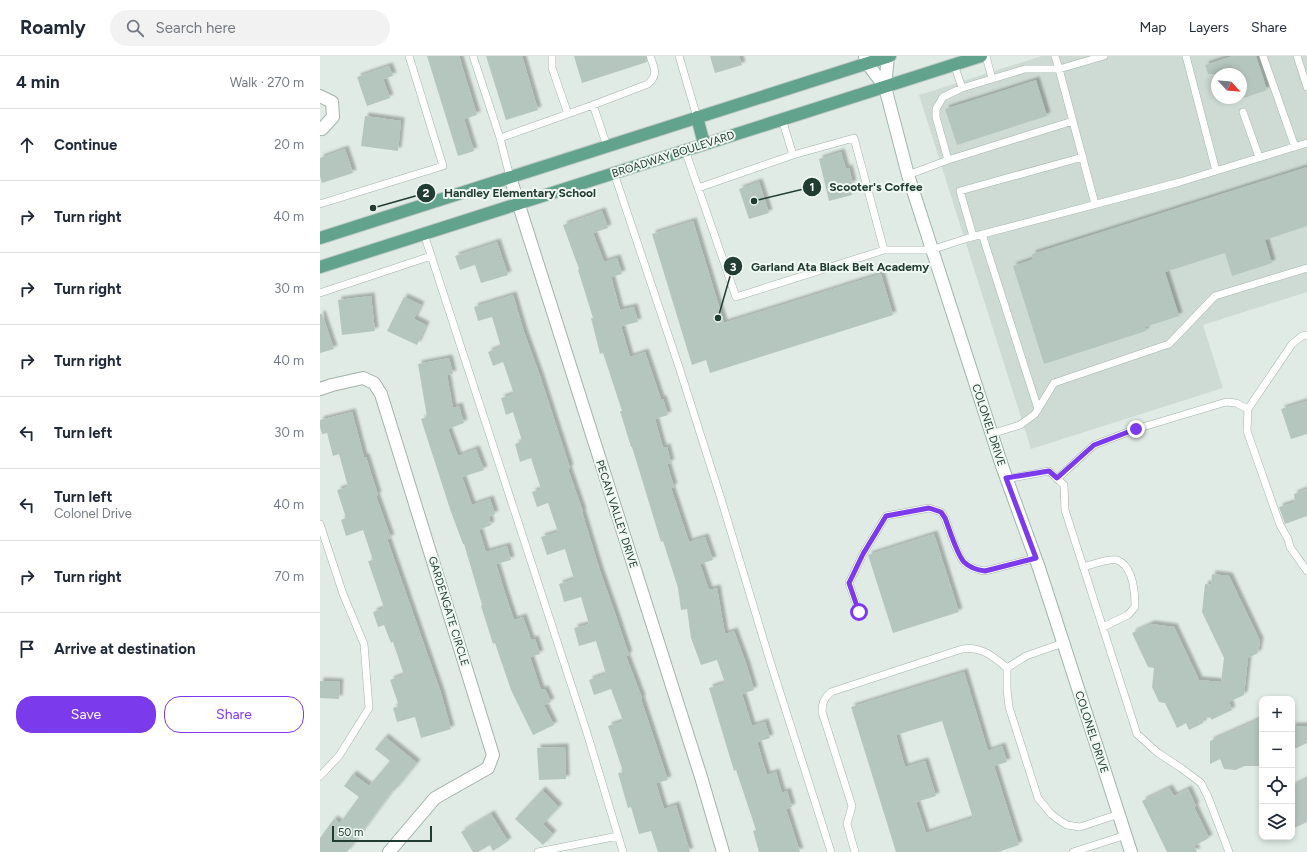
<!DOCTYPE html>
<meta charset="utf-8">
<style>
:root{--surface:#fff;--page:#f2f2f3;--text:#1f2937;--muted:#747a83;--line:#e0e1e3;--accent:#7c3aed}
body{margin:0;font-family:Figtree,sans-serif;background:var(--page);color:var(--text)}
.controls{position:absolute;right:12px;bottom:12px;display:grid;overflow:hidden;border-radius:8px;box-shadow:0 2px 6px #0003}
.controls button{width:36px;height:36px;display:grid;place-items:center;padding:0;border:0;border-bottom:1px solid var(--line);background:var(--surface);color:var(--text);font:20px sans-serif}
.compass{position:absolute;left:891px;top:12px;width:36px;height:36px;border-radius:50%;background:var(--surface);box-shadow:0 2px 6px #0003;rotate:116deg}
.scale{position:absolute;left:12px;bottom:10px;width:100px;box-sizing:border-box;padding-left:4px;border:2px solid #203c33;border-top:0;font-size:11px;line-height:14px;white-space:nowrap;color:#203c33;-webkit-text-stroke:3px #f0f8f3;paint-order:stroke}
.stop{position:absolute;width:12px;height:12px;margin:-9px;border:3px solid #7c3aed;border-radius:50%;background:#fff}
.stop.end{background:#7c3aed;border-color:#fff;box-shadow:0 1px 4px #0008}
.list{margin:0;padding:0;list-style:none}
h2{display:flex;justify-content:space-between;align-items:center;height:52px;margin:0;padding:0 16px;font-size:17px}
h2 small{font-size:13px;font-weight:400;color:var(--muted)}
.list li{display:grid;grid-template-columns:26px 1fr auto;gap:12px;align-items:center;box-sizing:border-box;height:72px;padding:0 16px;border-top:1px solid var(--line)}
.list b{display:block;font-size:15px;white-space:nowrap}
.list p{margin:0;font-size:13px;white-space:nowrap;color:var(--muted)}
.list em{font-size:13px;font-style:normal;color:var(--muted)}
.actions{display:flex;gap:8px;padding:12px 16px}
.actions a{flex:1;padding:9px 0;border:1px solid var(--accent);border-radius:16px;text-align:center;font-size:14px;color:var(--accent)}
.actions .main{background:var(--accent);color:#fff}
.icon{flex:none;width:22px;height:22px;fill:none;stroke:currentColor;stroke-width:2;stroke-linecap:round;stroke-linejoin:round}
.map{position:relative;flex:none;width:987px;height:796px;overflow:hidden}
header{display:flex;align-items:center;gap:24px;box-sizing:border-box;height:56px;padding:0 20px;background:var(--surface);border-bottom:1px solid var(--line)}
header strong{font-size:19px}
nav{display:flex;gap:22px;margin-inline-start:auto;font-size:14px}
.search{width:280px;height:36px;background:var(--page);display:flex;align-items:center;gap:10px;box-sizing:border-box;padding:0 14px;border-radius:22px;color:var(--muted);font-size:15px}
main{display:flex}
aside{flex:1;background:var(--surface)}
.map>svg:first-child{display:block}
</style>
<header>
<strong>Roamly</strong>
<div class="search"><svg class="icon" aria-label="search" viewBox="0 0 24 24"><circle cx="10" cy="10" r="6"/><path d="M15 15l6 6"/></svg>Search here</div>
<nav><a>Map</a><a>Layers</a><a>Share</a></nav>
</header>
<main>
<aside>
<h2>4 min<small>Walk · 270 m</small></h2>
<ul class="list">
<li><svg class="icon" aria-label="ahead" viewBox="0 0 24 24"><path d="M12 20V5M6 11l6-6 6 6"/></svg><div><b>Continue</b></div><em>20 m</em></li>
<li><svg class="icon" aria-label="right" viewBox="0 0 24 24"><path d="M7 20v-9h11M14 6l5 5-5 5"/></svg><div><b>Turn right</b></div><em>40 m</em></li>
<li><svg class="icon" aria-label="right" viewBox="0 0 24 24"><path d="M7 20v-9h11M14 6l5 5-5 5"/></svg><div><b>Turn right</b></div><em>30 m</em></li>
<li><svg class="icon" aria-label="right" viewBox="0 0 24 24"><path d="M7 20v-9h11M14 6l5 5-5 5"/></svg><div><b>Turn right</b></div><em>40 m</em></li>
<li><svg class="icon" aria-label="left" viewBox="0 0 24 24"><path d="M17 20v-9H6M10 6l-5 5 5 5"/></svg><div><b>Turn left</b></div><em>30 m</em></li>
<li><svg class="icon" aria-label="left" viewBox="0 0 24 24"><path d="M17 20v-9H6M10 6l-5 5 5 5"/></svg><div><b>Turn left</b><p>Colonel Drive</p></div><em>40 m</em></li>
<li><svg class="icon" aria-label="right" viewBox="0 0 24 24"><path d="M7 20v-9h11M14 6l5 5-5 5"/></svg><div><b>Turn right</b></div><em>70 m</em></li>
<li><svg class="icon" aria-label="arrive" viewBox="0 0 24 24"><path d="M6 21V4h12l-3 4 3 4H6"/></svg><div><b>Arrive at destination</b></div></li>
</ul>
<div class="actions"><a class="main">Save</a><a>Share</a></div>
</aside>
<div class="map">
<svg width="987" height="796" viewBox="0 0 987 796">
<defs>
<filter id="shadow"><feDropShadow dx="3.5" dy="-3.5" stdDeviation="1" flood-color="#0004"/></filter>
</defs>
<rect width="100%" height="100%" fill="#e0ebe5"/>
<path fill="#cedbd4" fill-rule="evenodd" d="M722,0H987V236L883,269L903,332L711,393L599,39ZM897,18H921V42H897Z"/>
<path fill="#b5c6be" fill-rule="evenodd" filter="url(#shadow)" d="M107,0H139L157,59L144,63L154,95L138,100Z
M166,0H202L218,54L186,64Z
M254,0H325L327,6L262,27Z
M390,0H419L422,9L395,17Z
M912,0H936L947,34L921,43V18H888L885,9Z
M69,10L73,20L63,23L70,42L47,50L37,21Z
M716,24L727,60L637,89L625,53Z
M45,60L81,65L78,95L41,90Z
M25,93L33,117L2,127L0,120V102Z
M521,96L526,113L529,112L533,128L529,129L532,139L509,145L499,103Z
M987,111V170L945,184L952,207L912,220L905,197L845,216L859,260L825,271L826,275L724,308L693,210L713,203L712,198Z
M439,126L449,157L429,163L419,133Z
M282,155L288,172L273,177L284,206L297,202L302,218L291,221L300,254L314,251L318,266L301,270L310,301L325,296L341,343H343L348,359L335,363L343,392L347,391L351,407L347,408L354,431L351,432L369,486L385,481L393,504L380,508L389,534L397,532L405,578L414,575L427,610L434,634L422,638L432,670L445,666L450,682L437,686L447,719L456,716L462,737L467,735L472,751L466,753L480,796H439L433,775L436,774L416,714L414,715L389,632L405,627L397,604L381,609L371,582L367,553L361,554L358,532L343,485L341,486L312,391H311L300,355H302L283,297L280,298L271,262H273L258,214L259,213L243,169Z
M373,165L404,267L561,218L573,259L390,317L386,304L372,309L332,178Z
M177,186L188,219L161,227L155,209L140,214L135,200Z
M193,239L204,276L220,320L250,412L248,413L263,456H262L280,515L296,560L309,599L306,600L322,642L321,643L348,724L336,727L344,753L356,749L370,796H338L331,775L319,778L311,751L308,752L298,717L303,716L288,670L303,665L291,633L274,639L269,624L286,618L276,585L259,590L254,572L269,568L261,541L244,546L239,528L254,523L245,493L227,499L221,481L238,476L228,447L217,451L212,436L221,433L211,402L200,406L195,388L202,385L193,356L186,359L181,342L194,338L183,306L173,310L168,296L181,291L172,261L158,265L154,251Z
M51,240L55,275L22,279L18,244Z
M84,241L101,249L94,263L106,269L97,289L67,275Z
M0,258H2L14,293L0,297Z
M129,302L133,318L127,319L133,352L139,350L144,367L128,373L138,400L156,393L164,414L142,421L152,449L170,443L175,458L169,461L171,469L159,474L166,496L187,490L191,504L176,508L185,537L194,564L203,561L211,584L215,583L220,598L210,601L221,634L225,633L231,646L224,649L234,669L213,679L191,634L175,587L173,588L161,550L162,549L144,488H143L131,456L101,363L107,361L98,308Z
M987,345V378L971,383L961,353Z
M32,356L44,401H46L58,439L56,440L71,482L67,483L121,637L131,673L101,682L95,661L77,666L73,652L79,650L70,624L84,619L73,586L71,587L64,569L58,571L53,556L64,552L48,505L53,504L43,474L26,480L21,464L26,462L17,434L28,431L19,398L13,400L7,377L2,378L0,371V364Z
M987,433V460L965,468L959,451L975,446L974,438Z
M614,478L639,556L573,577L548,499Z
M892,518L909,520L940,585L938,597L928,602L924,639L909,646L912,654L891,664V662L884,661L883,667L869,674L866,667L857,672L845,647L839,646L832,631L834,612L828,611L812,577L831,568L854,571L879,624L901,626L904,602L882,556L885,528L891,529Z
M644,616L668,695L682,690L687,706L674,710L699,789L678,796H576L531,651ZM622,665L653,762L606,777L596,746L616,740L605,705L585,711L576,679Z
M0,625L20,626L19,643L0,642Z
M942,662V710H924L916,714L904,713L900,703L890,708V685Z
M972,670H987V687L972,694Z
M65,681L97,707L74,735L73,734L27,796H0V782L14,763L20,767L39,741L24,730L33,718L49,730L70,705L55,693Z
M245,691L246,723L219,724L217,692Z
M987,723V766L972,773V730Z
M849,732L854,740L868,733L876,750L874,751L889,782L874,790L877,796H847L822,745Z
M222,734L239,751L223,768L233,778L223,789L195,763Z
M171,758L188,785L173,795L170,789L158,796H153L141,776Z"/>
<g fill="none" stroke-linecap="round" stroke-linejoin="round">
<g stroke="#a3b3ac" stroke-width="8">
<path id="lane" d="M153,0L180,82
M232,0V12L248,58
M359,0L377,61
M666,0L672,23
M735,0L739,13L784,0
M866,0L896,115
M943,0L975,91
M977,0L987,31
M634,8L642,32
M273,49L328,28C339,18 334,12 330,0
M923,56L939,101
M753,65L628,104L616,61V53L623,41L642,32L705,13H739L775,148
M365,94L416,241L564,194H611L648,182L860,126L987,87
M473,99L534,82L564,194
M294,117L360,314L402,446L450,605L511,796
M588,119L628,104
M190,121L180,82L273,49L287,90
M378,132L473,99L462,63
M0,148L123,110L89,0
M104,178L267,677L303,796
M662,178L718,353
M653,180L640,135L763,101
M0,237L111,200
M987,279L982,280L972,288L928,353L927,375L960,469L968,483L970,491L987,515
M671,378L700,369L715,358L734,327L849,288L895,240L987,212
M686,423L729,415L744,429L745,454L817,678L838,697L861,712L881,727L888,741L909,796
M737,423L774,389L816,373L906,346L916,347L928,353
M0,468L23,538L44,588L49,652L19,700L0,720
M763,511C771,509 789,502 797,504C813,510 815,536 815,551L808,559L783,571
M539,556L529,527L543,498L566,460L609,452L621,456L625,462C629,473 637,499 644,506C650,512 657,514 665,515L716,502
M743,587L706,600L687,612V633L689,651L718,742L731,758L739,764L747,769L760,771L799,758
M218,796L298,780
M535,796L527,768L532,750L502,656C502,647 504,642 511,636L642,593C661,590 673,600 687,612
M753,796L806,779"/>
</g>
<g stroke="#a3b3ac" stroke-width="14">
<path id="street" d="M0,40L12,46L13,61L2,73L0,72
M190,121L381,721L403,796
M0,333L12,329L43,322L54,327L61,338L173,699L168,712L115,742L69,796"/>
</g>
<g stroke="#9eb8ad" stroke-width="14">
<path id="secondary" d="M545,0L547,7L565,31
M568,0L565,31L588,119L682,410L719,512L811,796"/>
</g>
<g stroke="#c1c8c6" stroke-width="14">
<path id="primary" d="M377,61L384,88
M0,182L570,0
M0,211L661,0"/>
</g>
<use href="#lane" stroke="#fff" stroke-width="7"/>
<use href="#street" stroke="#fff" stroke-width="12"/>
<use href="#secondary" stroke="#fff" stroke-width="12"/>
<use href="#primary" stroke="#62a38e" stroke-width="12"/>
</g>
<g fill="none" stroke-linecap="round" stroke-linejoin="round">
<path stroke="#7c3aed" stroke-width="5" d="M539,556L529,527L543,498L566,460L609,452L621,456L625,462C629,472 637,499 644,506C650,512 657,514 665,515L716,502L686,422L729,415L737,422L774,389L816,373"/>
</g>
<g text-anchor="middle" stroke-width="4" stroke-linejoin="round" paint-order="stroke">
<g font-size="11" fill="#203c33" stroke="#f0f8f3">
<text transform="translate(353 98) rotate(-18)" y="4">BROADWAY BOULEVARD</text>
<text transform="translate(669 369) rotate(72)" y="4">COLONEL DRIVE</text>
<text transform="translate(297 458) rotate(72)" y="4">PECAN VALLEY DRIVE</text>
<text transform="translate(129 555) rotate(73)" y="4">GARDENGATE CIRCLE</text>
<text transform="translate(772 676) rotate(72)" y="4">COLONEL DRIVE</text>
</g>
</g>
<path fill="none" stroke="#203c33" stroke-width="1.5" d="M434 145L492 131M53 152L106 137M398 262L413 210"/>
<g fill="#203c33" stroke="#f0f8f3" stroke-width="1.5">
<circle cx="434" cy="145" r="4"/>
<circle cx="53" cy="152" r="4"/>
<circle cx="398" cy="262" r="4"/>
<circle cx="492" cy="131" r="10"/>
<circle cx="106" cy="137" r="10"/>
<circle cx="413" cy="210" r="10"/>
</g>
<g font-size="12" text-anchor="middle" font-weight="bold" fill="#fff">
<text x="492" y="135">1</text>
<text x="106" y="141">2</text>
<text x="413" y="215">3</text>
</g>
<g font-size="12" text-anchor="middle" font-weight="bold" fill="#203c33" stroke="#f0f8f3" stroke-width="4" stroke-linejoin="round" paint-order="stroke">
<text x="556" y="135">Scooter's Coffee</text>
<text x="200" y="141">Handley Elementary School</text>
<text x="520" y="215">Garland Ata Black Belt Academy</text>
</g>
</svg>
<div class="controls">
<button>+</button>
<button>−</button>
<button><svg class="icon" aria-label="locate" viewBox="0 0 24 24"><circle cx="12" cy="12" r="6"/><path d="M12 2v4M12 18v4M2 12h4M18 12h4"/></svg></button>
<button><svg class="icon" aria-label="layers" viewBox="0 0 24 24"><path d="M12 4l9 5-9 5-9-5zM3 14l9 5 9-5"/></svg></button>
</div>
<svg class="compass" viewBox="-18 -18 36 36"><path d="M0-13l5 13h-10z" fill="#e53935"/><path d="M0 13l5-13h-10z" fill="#747a83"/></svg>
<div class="scale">50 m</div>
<div class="stop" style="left:539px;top:556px"></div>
<div class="stop end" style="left:816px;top:373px"></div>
</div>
</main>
